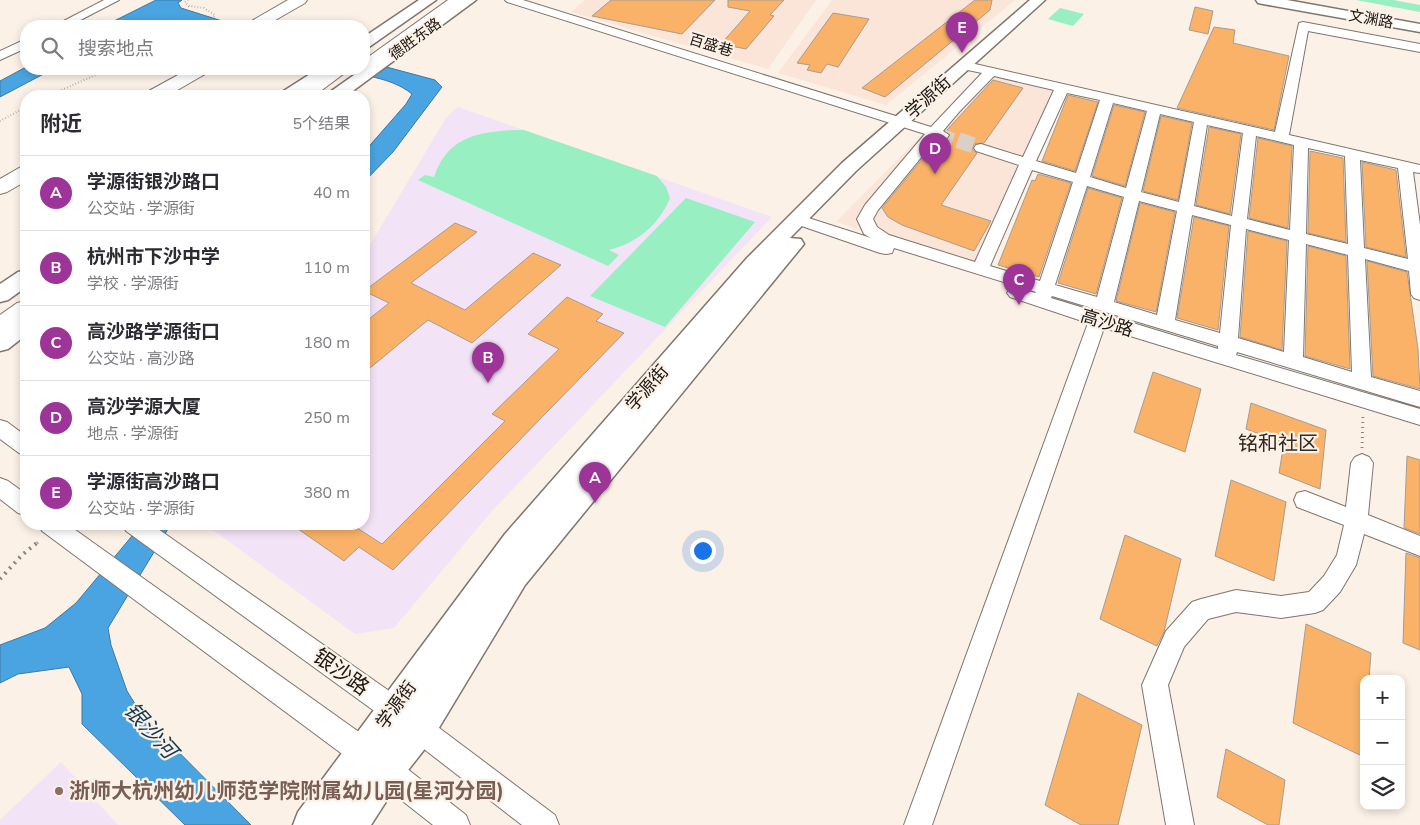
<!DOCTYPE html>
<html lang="zh">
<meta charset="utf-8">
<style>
:root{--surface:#fff;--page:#f2f2f3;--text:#2b2b33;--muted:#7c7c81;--line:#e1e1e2;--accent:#9d3598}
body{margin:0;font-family:"Nunito Sans","Noto Sans SC",sans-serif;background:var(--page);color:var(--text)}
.controls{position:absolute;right:15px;bottom:15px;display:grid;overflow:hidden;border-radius:10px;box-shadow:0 2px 8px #0003}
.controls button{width:45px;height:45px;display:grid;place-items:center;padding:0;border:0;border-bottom:1px solid var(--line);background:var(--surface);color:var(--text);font:25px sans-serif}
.you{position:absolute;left:702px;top:550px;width:18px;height:18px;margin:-12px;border:4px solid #fff;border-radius:50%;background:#1a73e8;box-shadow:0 0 0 8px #1a73e833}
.badge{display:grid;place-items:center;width:32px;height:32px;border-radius:50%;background:var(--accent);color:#fff;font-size:16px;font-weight:700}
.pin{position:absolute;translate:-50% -41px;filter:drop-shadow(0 1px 2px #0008)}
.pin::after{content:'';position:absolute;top:26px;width:18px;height:15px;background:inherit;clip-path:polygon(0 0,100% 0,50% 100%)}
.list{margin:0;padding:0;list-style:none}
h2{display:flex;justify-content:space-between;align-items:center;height:65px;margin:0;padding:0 20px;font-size:21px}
h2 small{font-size:16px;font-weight:400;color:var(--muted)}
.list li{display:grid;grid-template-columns:32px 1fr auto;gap:15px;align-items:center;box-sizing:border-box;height:75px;padding:0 20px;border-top:1px solid var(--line)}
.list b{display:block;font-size:19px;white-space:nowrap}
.list p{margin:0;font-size:16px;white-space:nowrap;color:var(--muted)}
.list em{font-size:16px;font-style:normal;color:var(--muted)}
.icon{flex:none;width:28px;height:28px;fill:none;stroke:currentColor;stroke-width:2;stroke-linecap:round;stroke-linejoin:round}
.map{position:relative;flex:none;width:1420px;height:825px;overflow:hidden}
.search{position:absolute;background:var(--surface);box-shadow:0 2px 8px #0003;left:20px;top:20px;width:350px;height:55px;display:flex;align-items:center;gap:12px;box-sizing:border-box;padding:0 18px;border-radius:20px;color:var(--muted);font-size:19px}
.panel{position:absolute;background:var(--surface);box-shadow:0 2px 8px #0003;left:20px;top:90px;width:350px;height:440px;border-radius:20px}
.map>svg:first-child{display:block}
</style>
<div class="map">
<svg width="1420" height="825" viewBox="0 0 1420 825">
<rect width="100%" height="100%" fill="#fcf1e6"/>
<path fill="#fbe4d8" d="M585,0H816L768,69L571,12Z
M832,0H1015L886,105L778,73Z
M985,71L1062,88L980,269L836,222Z"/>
<path fill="#f3e3f6" d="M458,107L772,217L491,512L394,628L355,634L205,524H364V255L446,118Z
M61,762L118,825H0V820Z"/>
<path fill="#97efc2" d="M1356,0H1393L1420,5V12Z
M1060,8L1084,14L1073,26L1048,19Z
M513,130H524L657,176L666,187L670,198C659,225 637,243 609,250L619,255L608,266L418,180L425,175L434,177C448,137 475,133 513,130Z
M686,198L755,222L665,327L590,296Z"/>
<path fill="#4aa4e1" stroke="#3c7aa4" d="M156,0H182L178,3L181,8L238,26H177L158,21L146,22L131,26H104Z
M364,61L435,80L442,87L393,152L364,182V152L406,104L412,94C389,75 351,74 323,69H364Z
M26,67L53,69L0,97V81Z
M142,524H171L108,628L111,645L127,691L142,715L251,825H185L82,724V694L69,667L18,674L0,683V645L45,628L76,603Z"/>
<path fill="#f9b267" stroke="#a79c92" d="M611,0H715L682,34L592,16Z
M728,0H784L770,15L774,16L746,49L721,44L750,11L728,7Z
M975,0H992L990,10L885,97L862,88Z
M1195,7L1213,11L1208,34L1189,30Z
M833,13L869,19L838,67L827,64L821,73L807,70L810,65L797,63Z
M1214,27L1235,30L1233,43L1289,56L1274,130L1177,108Z
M993,80L1023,88L984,143L974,144L972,149L977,153L941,205L991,221L974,251L902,225L888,217L882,208L938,140L949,139L951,135L946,131Z
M1068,95L1098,102L1075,171L1042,161Z
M1114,105L1145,112L1125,186L1092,176Z
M1161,116L1192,123L1178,200L1143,191Z
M1209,127L1241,134L1230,214L1196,205Z
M1258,138L1292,146L1288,228L1249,218Z
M1310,151L1343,158L1346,242L1308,233Z
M1362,162L1396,170L1406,257L1366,247Z
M1038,174L1071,183L1039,277L998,265L1032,180L1035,181Z
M1088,188L1122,198L1096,294L1058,283Z
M1140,203L1175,212L1156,312L1116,301Z
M1194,217L1229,226L1218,330L1177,318Z
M455,223L477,232L411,283L465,310L533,253L561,265L472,343L428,320L364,373V323L389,303L364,291Z
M1248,231L1287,241L1282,350L1240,337Z
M1308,246L1346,256L1350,369L1305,356Z
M1367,261L1407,272L1418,349L1420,389L1373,376Z
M567,297L603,314L596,321L624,333L393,570L359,547L344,561L291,524H351L382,544L505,421L492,414L559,349L528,334Z
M1153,372L1201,389L1185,452L1134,432Z
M1251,403L1326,430L1320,489L1279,473L1284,443L1246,429Z
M1407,456L1420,460V534L1404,528Z
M1231,480L1286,502L1274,581L1215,556Z
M1125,535L1181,559L1164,632L1157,646L1100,619Z
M1406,553L1420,558V650L1403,643Z
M1306,624L1371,653L1369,679H1364V757L1293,723Z
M1078,693L1142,725L1118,825H1081L1045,805Z
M1226,749L1285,780L1279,825H1268L1217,797Z"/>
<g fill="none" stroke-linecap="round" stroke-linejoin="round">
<path stroke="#dad0c6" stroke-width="12" stroke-dasharray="12 6" stroke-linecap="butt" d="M942,135L962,142"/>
<path stroke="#dad0c6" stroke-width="16" stroke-dasharray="16 8" stroke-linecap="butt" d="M958,140L981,148"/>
<g stroke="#7f756c" stroke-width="2">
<path id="minor" d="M104,0H119L69,26H54Z
M505,0H523L931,127L982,73L958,68L956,65L962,61L1275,132L1299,23L1303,22L1420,44V52L1308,31L1289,135L1420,165V173L1413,172L1420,225V300L1414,298L1411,294L1409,271L1365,259L1371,377L1420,391V407L1237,352L1236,355L1420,409V425L1104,328L932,825H904L1088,323L1010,297L1007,293L1010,289L1016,287L1035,293L1036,292L894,248L892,253L886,254L880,253L790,222L788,219L790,216L796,214L871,238L864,234L857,219L865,205L925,134L507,2ZM994,76L1054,90L1023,157L981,144L976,145L974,148L976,151L1019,165L975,262L889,235L877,227L873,219L878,210L937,138H947L949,135L943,131L959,112ZM1067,93L1100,100L1076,173L1036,161ZM1113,103L1147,111L1126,188L1090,177ZM1160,114L1194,122L1179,202L1141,192ZM1207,125L1243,133L1232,216L1194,206ZM1256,136L1294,145L1290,230L1247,219ZM1308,148L1345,156L1348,244L1306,234ZM1360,160L1398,168L1408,259L1364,248ZM1032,170L1073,182L1040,281L990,266ZM1087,186L1124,197L1097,297L1055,285ZM1139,201L1177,211L1157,315L1114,302ZM1192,215L1231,225L1220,333L1175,320ZM1246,229L1289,240L1284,352L1238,338ZM1306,244L1348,255L1352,372L1303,357ZM1052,296L1218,346V349L1051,298Z
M26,39V48L0,60V51Z
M0,420L7,422L26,436V455L19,453L0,439Z
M1362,454L1369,457L1373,463L1368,515L1420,536V556L1364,534L1356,565L1340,592L1323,610L1315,613L1281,618L1236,612L1208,619L1184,647L1168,685L1194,825H1166L1142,685L1166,631L1192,602L1201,599L1236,590L1281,596L1309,592L1324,576L1337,555L1344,525L1297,507L1294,500L1297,493L1305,491L1346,507L1351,463L1355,457Z
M0,478L8,481L26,494V515L18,513L0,499Z
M39,524H67L373,742L466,815L470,825H433L353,762L42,531Z
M123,524H151L402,700L555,815L559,825H522L384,718L126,531Z"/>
</g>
<g stroke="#7f756c" stroke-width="3">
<path id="major" d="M419,0H436L369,47L364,49V37Z
M460,0H476L346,96H328L330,92Z
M1030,0H1045L856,171L790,238L801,239L804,244L525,585L431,741L398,783L371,825H293L298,812L505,534L747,258L842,163Z
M1256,0H1287L1420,24V32L1263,4L1258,3Z
M318,69H336L299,96H280L282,92Z
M26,270V287L8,300L0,302V284L18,272Z
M26,315V335L8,349L0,351V331L18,317Z"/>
</g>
<g stroke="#7f756c" stroke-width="2">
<path id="highway" d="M288,0H307L305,3L265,26H246L248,23Z
M448,0H466L370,72L364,73L358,72L356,69H364V60Z
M189,69H210L207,73L167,96H145L147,92Z
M330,69H350L314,96H293L295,92Z
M26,166V181L7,192L0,194V179L19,168Z
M26,301V321L9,334L0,337V315L17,303Z"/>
</g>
<path stroke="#8c847d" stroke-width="2" stroke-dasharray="0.5 2.5" stroke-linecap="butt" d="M188,0L185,2L189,6L204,8L215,15
M195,26L215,16
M48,96L109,69
M0,121L26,107"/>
<path stroke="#8c847d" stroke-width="3" stroke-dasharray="1 4" stroke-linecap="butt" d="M1362,448L1363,414
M37,543L41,540"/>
<path stroke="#8c847d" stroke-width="4" stroke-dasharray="2 5" stroke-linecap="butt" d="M0,579L22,555L38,542"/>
<use href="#minor" fill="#fff" fill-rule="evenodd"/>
<use href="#major" fill="#fff" fill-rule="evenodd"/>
<use href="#highway" fill="#fff" fill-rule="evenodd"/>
</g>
<circle fill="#8d6e63" stroke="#fcf1e6" stroke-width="2" cx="59" cy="791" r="5"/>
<g text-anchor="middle" stroke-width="4.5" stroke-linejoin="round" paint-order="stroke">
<g font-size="15" fill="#1b1714" stroke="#fcf1e6">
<text transform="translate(1371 19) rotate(10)" y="5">文渊路</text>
<text transform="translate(415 39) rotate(-36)" y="5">德胜东路</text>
<text transform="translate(711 45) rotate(17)" y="5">百盛巷</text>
</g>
<g font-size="18" fill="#1b1714" stroke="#fcf1e6">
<text transform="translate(928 97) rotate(-42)" y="6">学源街</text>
<text transform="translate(1107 323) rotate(17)" y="6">高沙路</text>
<text transform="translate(647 388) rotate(-49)" y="6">学源街</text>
<text transform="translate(396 705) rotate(-54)" y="6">学源街</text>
</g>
<g font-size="20" fill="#322921" stroke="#fcf1e6">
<text x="1278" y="450">铭和社区</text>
</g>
<g font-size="21" fill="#1b1714" stroke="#fcf1e6">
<text transform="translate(341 672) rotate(36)" y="7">银沙路</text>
</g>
<g font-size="21" font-weight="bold" fill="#785e54" stroke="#fcf1e6" text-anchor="start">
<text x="69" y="798">浙师大杭州幼儿师范学院附属幼儿园(星河分园)</text>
</g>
<g font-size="22" font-style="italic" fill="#143a53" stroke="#fcf1e6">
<text transform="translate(151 730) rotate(48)" y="8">银沙河</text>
</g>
</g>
</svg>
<div class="controls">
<button>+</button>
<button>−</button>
<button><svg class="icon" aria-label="layers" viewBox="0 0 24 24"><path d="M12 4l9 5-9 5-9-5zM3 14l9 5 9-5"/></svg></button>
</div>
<div class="you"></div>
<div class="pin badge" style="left:595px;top:503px">A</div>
<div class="pin badge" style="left:488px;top:383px">B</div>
<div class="pin badge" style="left:1019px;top:305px">C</div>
<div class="pin badge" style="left:935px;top:174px">D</div>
<div class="pin badge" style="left:962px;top:53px">E</div>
<div class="search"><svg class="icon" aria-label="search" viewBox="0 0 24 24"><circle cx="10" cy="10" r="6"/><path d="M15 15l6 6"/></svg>搜索地点</div>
<section class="panel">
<h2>附近<small>5个结果</small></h2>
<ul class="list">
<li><span class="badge">A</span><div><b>学源街银沙路口</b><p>公交站 · 学源街</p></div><em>40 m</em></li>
<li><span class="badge">B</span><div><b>杭州市下沙中学</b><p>学校 · 学源街</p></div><em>110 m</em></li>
<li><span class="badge">C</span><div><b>高沙路学源街口</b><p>公交站 · 高沙路</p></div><em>180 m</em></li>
<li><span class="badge">D</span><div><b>高沙学源大厦</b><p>地点 · 学源街</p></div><em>250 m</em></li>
<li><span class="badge">E</span><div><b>学源街高沙路口</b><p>公交站 · 学源街</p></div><em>380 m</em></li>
</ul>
</section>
</div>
